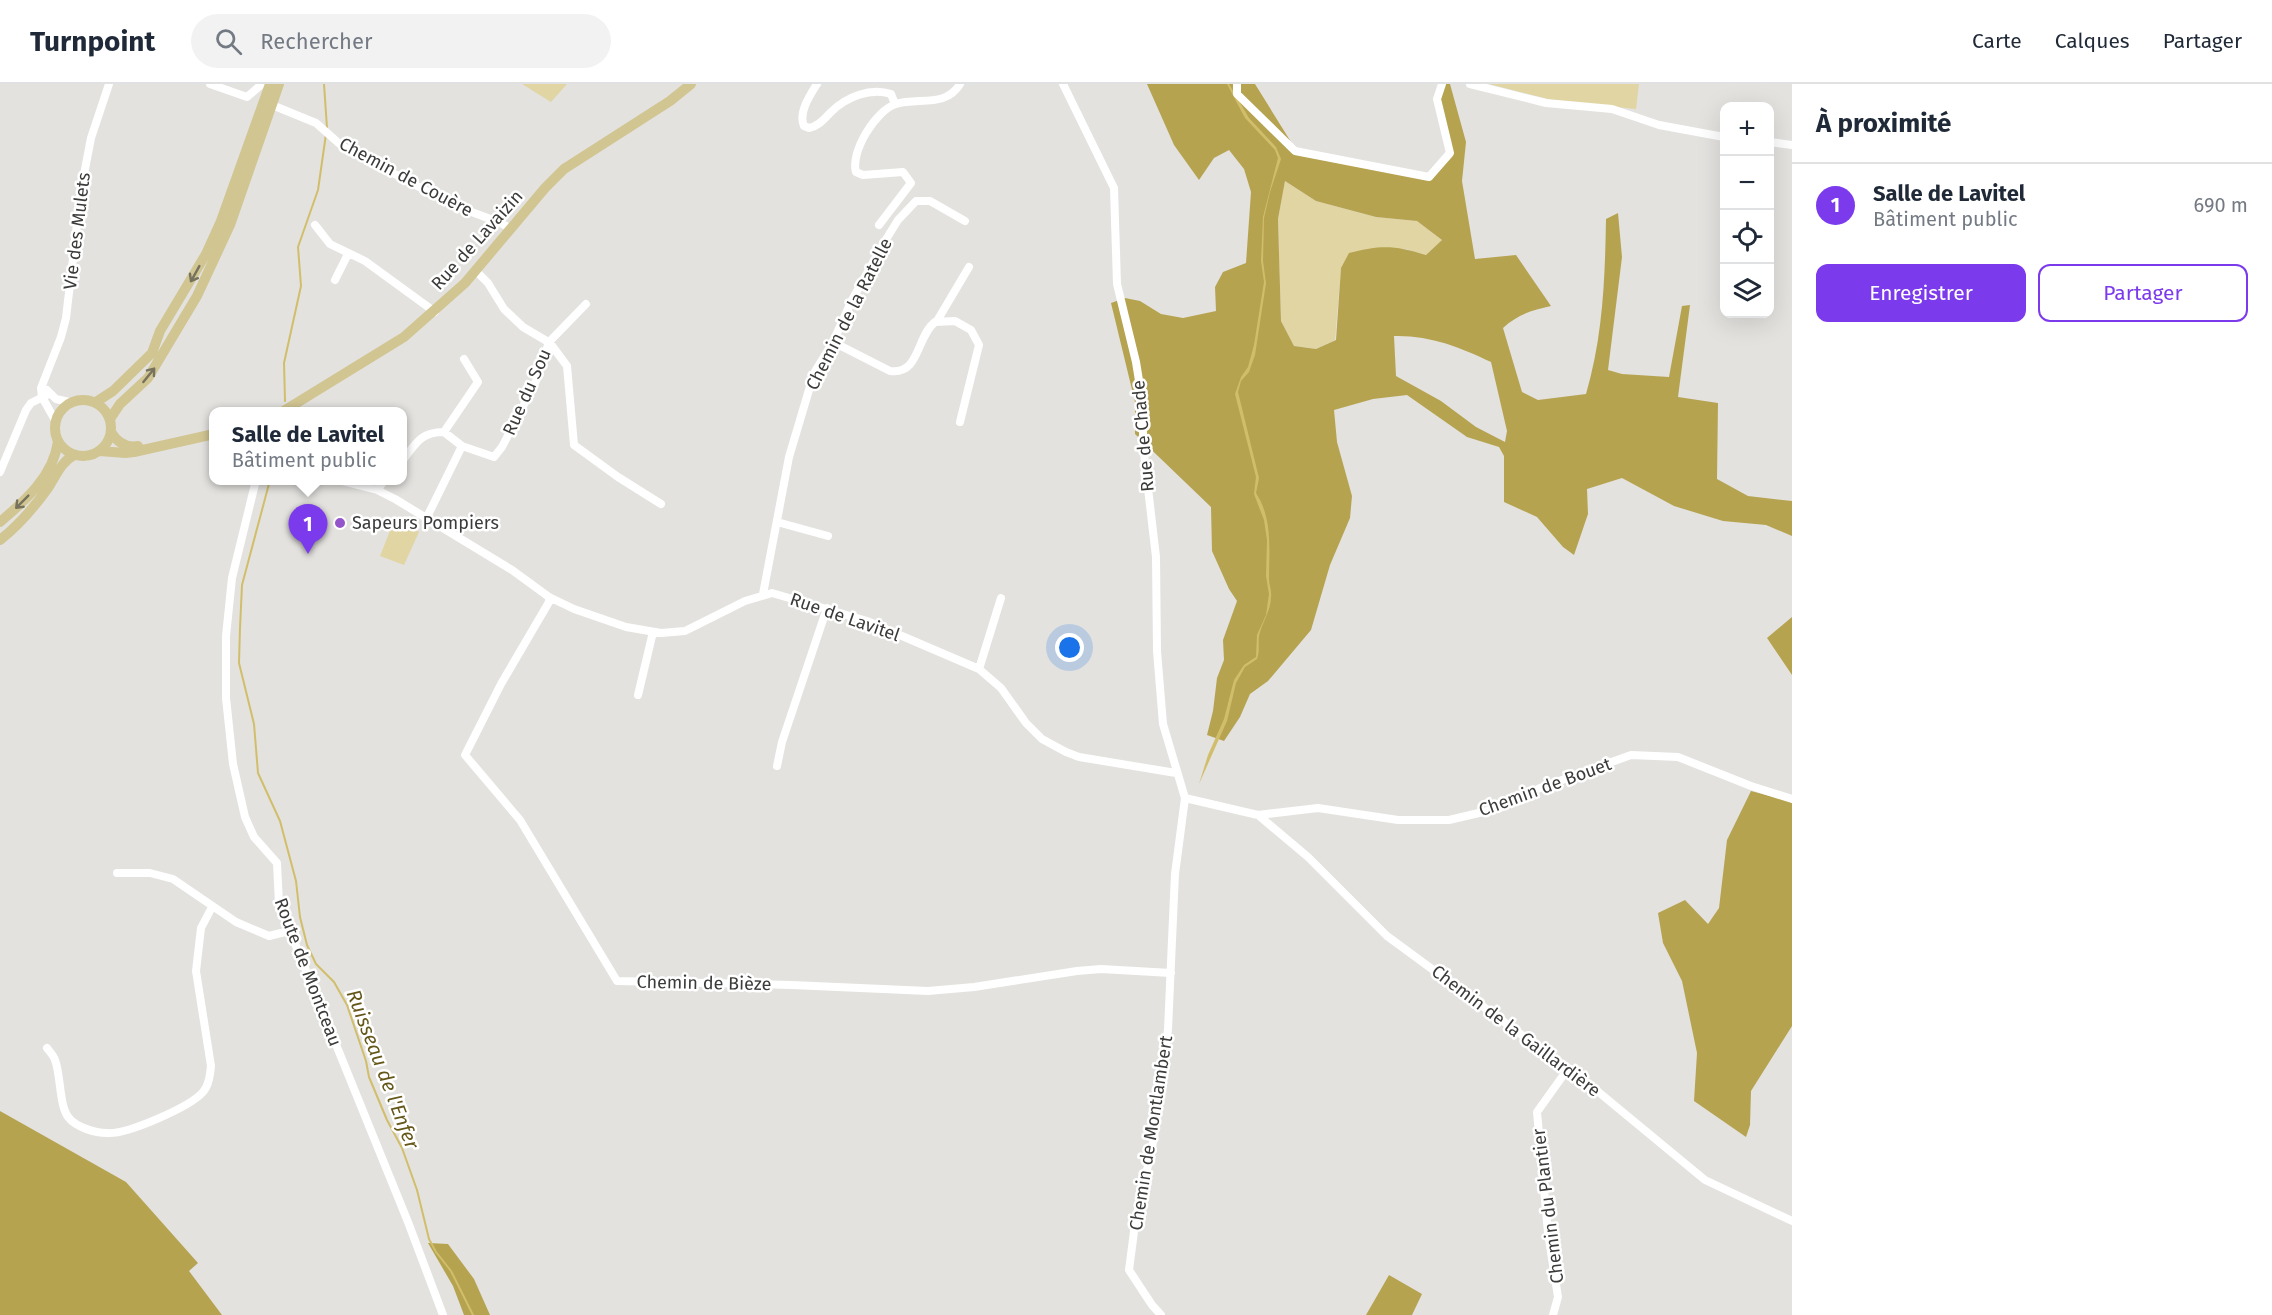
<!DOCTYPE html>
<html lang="fr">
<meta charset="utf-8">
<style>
:root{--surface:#fff;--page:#f2f2f3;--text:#1f2937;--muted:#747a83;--line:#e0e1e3;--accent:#7c3aed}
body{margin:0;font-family:"Fira Sans",sans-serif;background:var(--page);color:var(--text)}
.controls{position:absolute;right:18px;top:18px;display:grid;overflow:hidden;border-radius:12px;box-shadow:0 6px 24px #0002}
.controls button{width:54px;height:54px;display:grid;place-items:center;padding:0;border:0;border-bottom:2px solid var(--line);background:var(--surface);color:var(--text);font:30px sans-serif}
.you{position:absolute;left:1070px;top:564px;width:21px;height:21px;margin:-15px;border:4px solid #fff;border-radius:50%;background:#1a73e8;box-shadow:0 0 0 9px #1a73e833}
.badge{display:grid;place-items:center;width:39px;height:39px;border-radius:50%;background:var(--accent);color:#fff;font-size:20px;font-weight:700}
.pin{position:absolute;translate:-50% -50px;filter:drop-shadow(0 2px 3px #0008)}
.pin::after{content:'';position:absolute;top:32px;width:21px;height:18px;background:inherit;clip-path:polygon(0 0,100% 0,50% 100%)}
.popup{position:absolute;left:209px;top:323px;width:198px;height:78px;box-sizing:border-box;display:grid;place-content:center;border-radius:12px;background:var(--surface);filter:drop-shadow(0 2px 4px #0005);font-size:20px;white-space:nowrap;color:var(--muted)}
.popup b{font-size:22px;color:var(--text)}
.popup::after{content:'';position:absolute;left:50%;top:100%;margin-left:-12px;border:12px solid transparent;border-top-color:var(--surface)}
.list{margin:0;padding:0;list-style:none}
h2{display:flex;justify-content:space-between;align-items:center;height:78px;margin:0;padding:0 24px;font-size:26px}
h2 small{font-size:20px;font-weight:400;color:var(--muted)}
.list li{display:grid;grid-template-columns:39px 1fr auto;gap:18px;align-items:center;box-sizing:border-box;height:84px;padding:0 24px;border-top:2px solid var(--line)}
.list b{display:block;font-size:22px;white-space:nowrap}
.list p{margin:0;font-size:20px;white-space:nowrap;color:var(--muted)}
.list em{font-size:20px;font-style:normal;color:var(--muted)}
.actions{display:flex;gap:12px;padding:18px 24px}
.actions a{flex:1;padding:14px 0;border:2px solid var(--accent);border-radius:12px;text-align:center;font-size:21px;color:var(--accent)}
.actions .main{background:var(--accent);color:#fff}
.icon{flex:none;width:33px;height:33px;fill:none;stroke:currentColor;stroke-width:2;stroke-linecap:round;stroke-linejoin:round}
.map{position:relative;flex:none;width:1792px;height:1231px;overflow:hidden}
header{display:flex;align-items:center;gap:36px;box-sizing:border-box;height:84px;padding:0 30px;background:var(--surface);border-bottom:2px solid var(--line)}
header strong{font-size:28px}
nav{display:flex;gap:33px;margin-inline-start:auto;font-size:21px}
.search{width:420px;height:54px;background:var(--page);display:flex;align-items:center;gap:15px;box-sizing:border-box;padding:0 21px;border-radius:33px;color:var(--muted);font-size:22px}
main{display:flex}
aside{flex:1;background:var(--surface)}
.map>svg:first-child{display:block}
</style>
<header>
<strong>Turnpoint</strong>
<div class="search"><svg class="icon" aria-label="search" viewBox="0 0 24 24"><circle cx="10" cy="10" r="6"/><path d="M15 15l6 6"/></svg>Rechercher</div>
<nav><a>Carte</a><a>Calques</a><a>Partager</a></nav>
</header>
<main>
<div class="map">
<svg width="1792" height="1231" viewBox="0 0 1792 1231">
<rect width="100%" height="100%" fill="#e3e2df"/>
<path fill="#e0d5a3" d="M522,0H567L551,18Z
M1489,0H1639L1636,25L1556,17Z
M1285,97L1316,117L1376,133L1417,137L1442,156L1426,171L1406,165L1341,184L1335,256L1316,265L1294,262L1281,237L1278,135Z
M395,434L419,448L404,481L380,472Z"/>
<path fill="#b6a350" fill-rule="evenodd" d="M1147,0H1255L1296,66L1429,93L1450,69L1437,15L1442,0H1450L1466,58L1462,97L1475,175L1516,171L1551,222C1532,226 1517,231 1503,244L1522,308L1538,316L1586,310C1603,252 1605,194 1606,135L1618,129L1622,173L1608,286L1622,290L1669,293L1682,222L1690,221L1678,313L1718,319L1717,395L1748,412L1792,417V452L1766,441L1723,437L1674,422L1622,394L1587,405L1588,430L1574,471L1563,463L1537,433L1504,418V372L1499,363L1467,353L1407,311L1373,315L1334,326L1337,358L1352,412L1350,434L1330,481L1311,546L1268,597L1250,610L1240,633L1224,657L1207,651L1213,627L1217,594L1224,576L1223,556L1237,517L1229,505L1212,467L1211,423L1135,350V318L1111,219L1125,214L1140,217L1161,230L1183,234L1216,227L1215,203L1223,188L1246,179L1251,108L1244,85L1229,66L1214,74L1199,96L1174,61ZM1285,97L1316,117L1376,133L1417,137L1442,156L1426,171C1394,161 1381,161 1349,169L1341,184L1336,256L1316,265L1294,262L1281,237L1278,135ZM1394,252C1429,251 1460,263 1491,278L1507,347L1505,358L1476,343L1441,317L1396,292Z
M1792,533V591L1767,554Z
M1751,707L1792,718V942L1751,1007L1750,1041L1746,1053L1694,1017L1697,969L1682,897L1663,859L1658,829L1685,816L1708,840L1719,824L1727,756Z
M0,1027L126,1098L198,1179L189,1187L222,1231H0Z
M428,1159L448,1160L474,1195L490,1231H464L453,1202Z
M1389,1191L1422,1210L1412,1231H1366Z"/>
<path fill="#d1be6b" d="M1227,0H1229L1249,34L1276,63L1281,75L1270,108L1264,134L1263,177L1266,199L1255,271L1249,288L1241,297L1238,308L1259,394L1256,409C1273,435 1269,466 1269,495C1269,501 1272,507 1271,513C1271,527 1262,538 1259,552C1258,560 1260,567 1257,575L1245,583L1236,599L1227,637L1199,700L1208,671L1224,635L1234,596L1244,581L1256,573L1257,551L1266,531L1269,510L1266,492L1267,456L1264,436L1254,410L1256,393L1235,310L1241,293L1248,283L1254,261L1264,198L1261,177L1263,133L1278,74L1275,66L1245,34Z"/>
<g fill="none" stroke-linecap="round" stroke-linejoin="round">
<path stroke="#d1be6b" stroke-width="2" d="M324,0L327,44
M285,317L284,279L301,202L298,163L318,106L326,50
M270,396L242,501L240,544L239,579L254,640L258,689L280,737L296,797L300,833L307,861L316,880L334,898L347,921L366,977L369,993L387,1036L402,1064L417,1106L429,1155L436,1168L451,1187L473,1231"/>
<path stroke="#fff" stroke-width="8" d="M210,0L247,13L262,0
M817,0C810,11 798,29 804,42L809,44C819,42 824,35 831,28C846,13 871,3 891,10L895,20
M1063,0L1114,104L1117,200L1136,278L1141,309L1144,370L1156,473L1157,567L1163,640L1185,714L1175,790L1168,945L1154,1054L1135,1140L1129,1186L1152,1221L1161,1231
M1237,0V10L1295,67L1429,93L1450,69L1437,15L1442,0
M1470,0L1546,19L1612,25L1659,41L1724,53
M272,21L316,39L342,62L453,121L501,139L511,145
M1770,58L1792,61
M315,141L330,160L365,177L435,228
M879,141L911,99L903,88L863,91L856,88C850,68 876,26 896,20C918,13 946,24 960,0
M476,187L488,199L504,225L523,243L550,259L567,282L574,361L618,393L661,420
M335,196L348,170
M937,237L969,183
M833,258L890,287C920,291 916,253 935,238L955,237L971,246L979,261L960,338
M47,306L56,315L69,318
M55,336L42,313L41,304L61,253L66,234L81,106L91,54L109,0
M462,362L494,373L502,363L536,297L549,258L586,220
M403,376C416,359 421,348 444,348L478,298L464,275
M0,388L26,326L31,319L49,310
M256,396L232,494L226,552V614L233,680L245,733L254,753L277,779L279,820L408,1138L443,1231
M338,396L377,406L395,415L512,486L549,513L574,525L626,543L661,549L685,547L745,517L772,509L867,537L979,585L1001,604L1026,639L1042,655L1066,668L1079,673L1176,689
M377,406L385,396
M427,433L462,362L444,348
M777,438L828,452
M763,510L789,373L814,289L833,258L852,216L885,157L898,136L916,117H930L965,137
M549,513V518L501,600L465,671L520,736L617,897L792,901L928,907L974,903L1077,887L1101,885L1171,889
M979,585L1001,514
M638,611L653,548
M777,682L782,658L827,524
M1185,714L1258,731L1318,724L1398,736H1449L1500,724L1540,704L1631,671L1678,673L1751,702L1792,715
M1258,731L1308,773L1387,852L1590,1001L1705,1096L1792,1137
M117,789H150L173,795L236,838L269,852L289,847
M47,964C50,968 54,972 55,976C61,991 59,1023 69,1034C76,1043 95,1049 107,1049C126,1051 190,1023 203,1008C209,1001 210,991 211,982L196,887L201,844L212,823
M1553,1231L1558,1213L1548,1149L1537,1028L1567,986"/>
<path stroke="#d1c592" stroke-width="10" d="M55 344a28 28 0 1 1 56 0a28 28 0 1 1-56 0Z
M96,318L113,307L152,269L160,247L206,170L221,137L270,0
M282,328L404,253L465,199L545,104L564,85L670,17L691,0
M110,335L120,320L148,294L197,212L230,141L279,0
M111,348C117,358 126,364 138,362
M100,367L125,369L134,368L214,350
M0,438C25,417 54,391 58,357
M0,456C18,442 35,422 48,404C56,392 61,378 74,371"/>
</g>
<defs><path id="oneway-shaft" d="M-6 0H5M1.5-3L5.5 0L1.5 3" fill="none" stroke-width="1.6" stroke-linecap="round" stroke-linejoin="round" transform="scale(1.5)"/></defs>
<g stroke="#77725d">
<use href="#oneway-shaft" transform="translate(195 190) rotate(119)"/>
<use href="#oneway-shaft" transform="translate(149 291) rotate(-51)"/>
<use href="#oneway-shaft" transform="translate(22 418) rotate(135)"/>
</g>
<circle fill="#9454ca" stroke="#fff" stroke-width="2" cx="340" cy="439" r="6"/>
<g text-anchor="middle" stroke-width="5" stroke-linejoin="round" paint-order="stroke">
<g font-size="18" fill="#3b3b3a" stroke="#fff">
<text transform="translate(406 93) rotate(28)" y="6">Chemin de Couère</text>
<text transform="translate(77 147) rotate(-83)" y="6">Vie des Mulets</text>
<text transform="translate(477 156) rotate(-48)" y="6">Rue de Lavaizin</text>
<text transform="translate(849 230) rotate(-63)" y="6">Chemin de la Ratelle</text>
<text transform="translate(527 308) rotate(-66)" y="6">Rue du Sou</text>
<text transform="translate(1143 352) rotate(-95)" y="6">Rue de Chade</text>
<text transform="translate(845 533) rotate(19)" y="6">Rue de Lavitel</text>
<text transform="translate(1545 703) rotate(-20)" y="6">Chemin de Bouet</text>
<text transform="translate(308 888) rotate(69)" y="6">Route de Montceau</text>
<text transform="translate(704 899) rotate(1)" y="6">Chemin de Bièze</text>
<text transform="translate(1516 947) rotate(37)" y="6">Chemin de la Gaillardière</text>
<text transform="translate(1151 1049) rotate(-81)" y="6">Chemin de Montlambert</text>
<text transform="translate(1548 1122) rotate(-97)" y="6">Chemin du Plantier</text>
</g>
<g font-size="18" fill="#3b3b3a" stroke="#fff" text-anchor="start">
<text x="352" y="445">Sapeurs Pompiers</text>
</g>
<g font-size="20" font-style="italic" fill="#655719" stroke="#fff">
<text transform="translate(383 985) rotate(69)" y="7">Ruisseau de l'Enfer</text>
</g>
</g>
</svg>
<div class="controls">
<button>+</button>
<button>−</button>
<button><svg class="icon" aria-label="locate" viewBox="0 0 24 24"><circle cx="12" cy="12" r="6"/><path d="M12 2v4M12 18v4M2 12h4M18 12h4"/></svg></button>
<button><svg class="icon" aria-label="layers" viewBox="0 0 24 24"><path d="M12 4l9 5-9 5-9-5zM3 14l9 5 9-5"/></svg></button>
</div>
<div class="you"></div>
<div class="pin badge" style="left:308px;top:470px">1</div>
<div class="popup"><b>Salle de Lavitel</b>Bâtiment public</div>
</div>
<aside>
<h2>À proximité<small></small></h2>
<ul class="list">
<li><span class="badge">1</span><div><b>Salle de Lavitel</b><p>Bâtiment public</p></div><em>690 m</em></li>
</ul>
<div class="actions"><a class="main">Enregistrer</a><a>Partager</a></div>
</aside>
</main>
